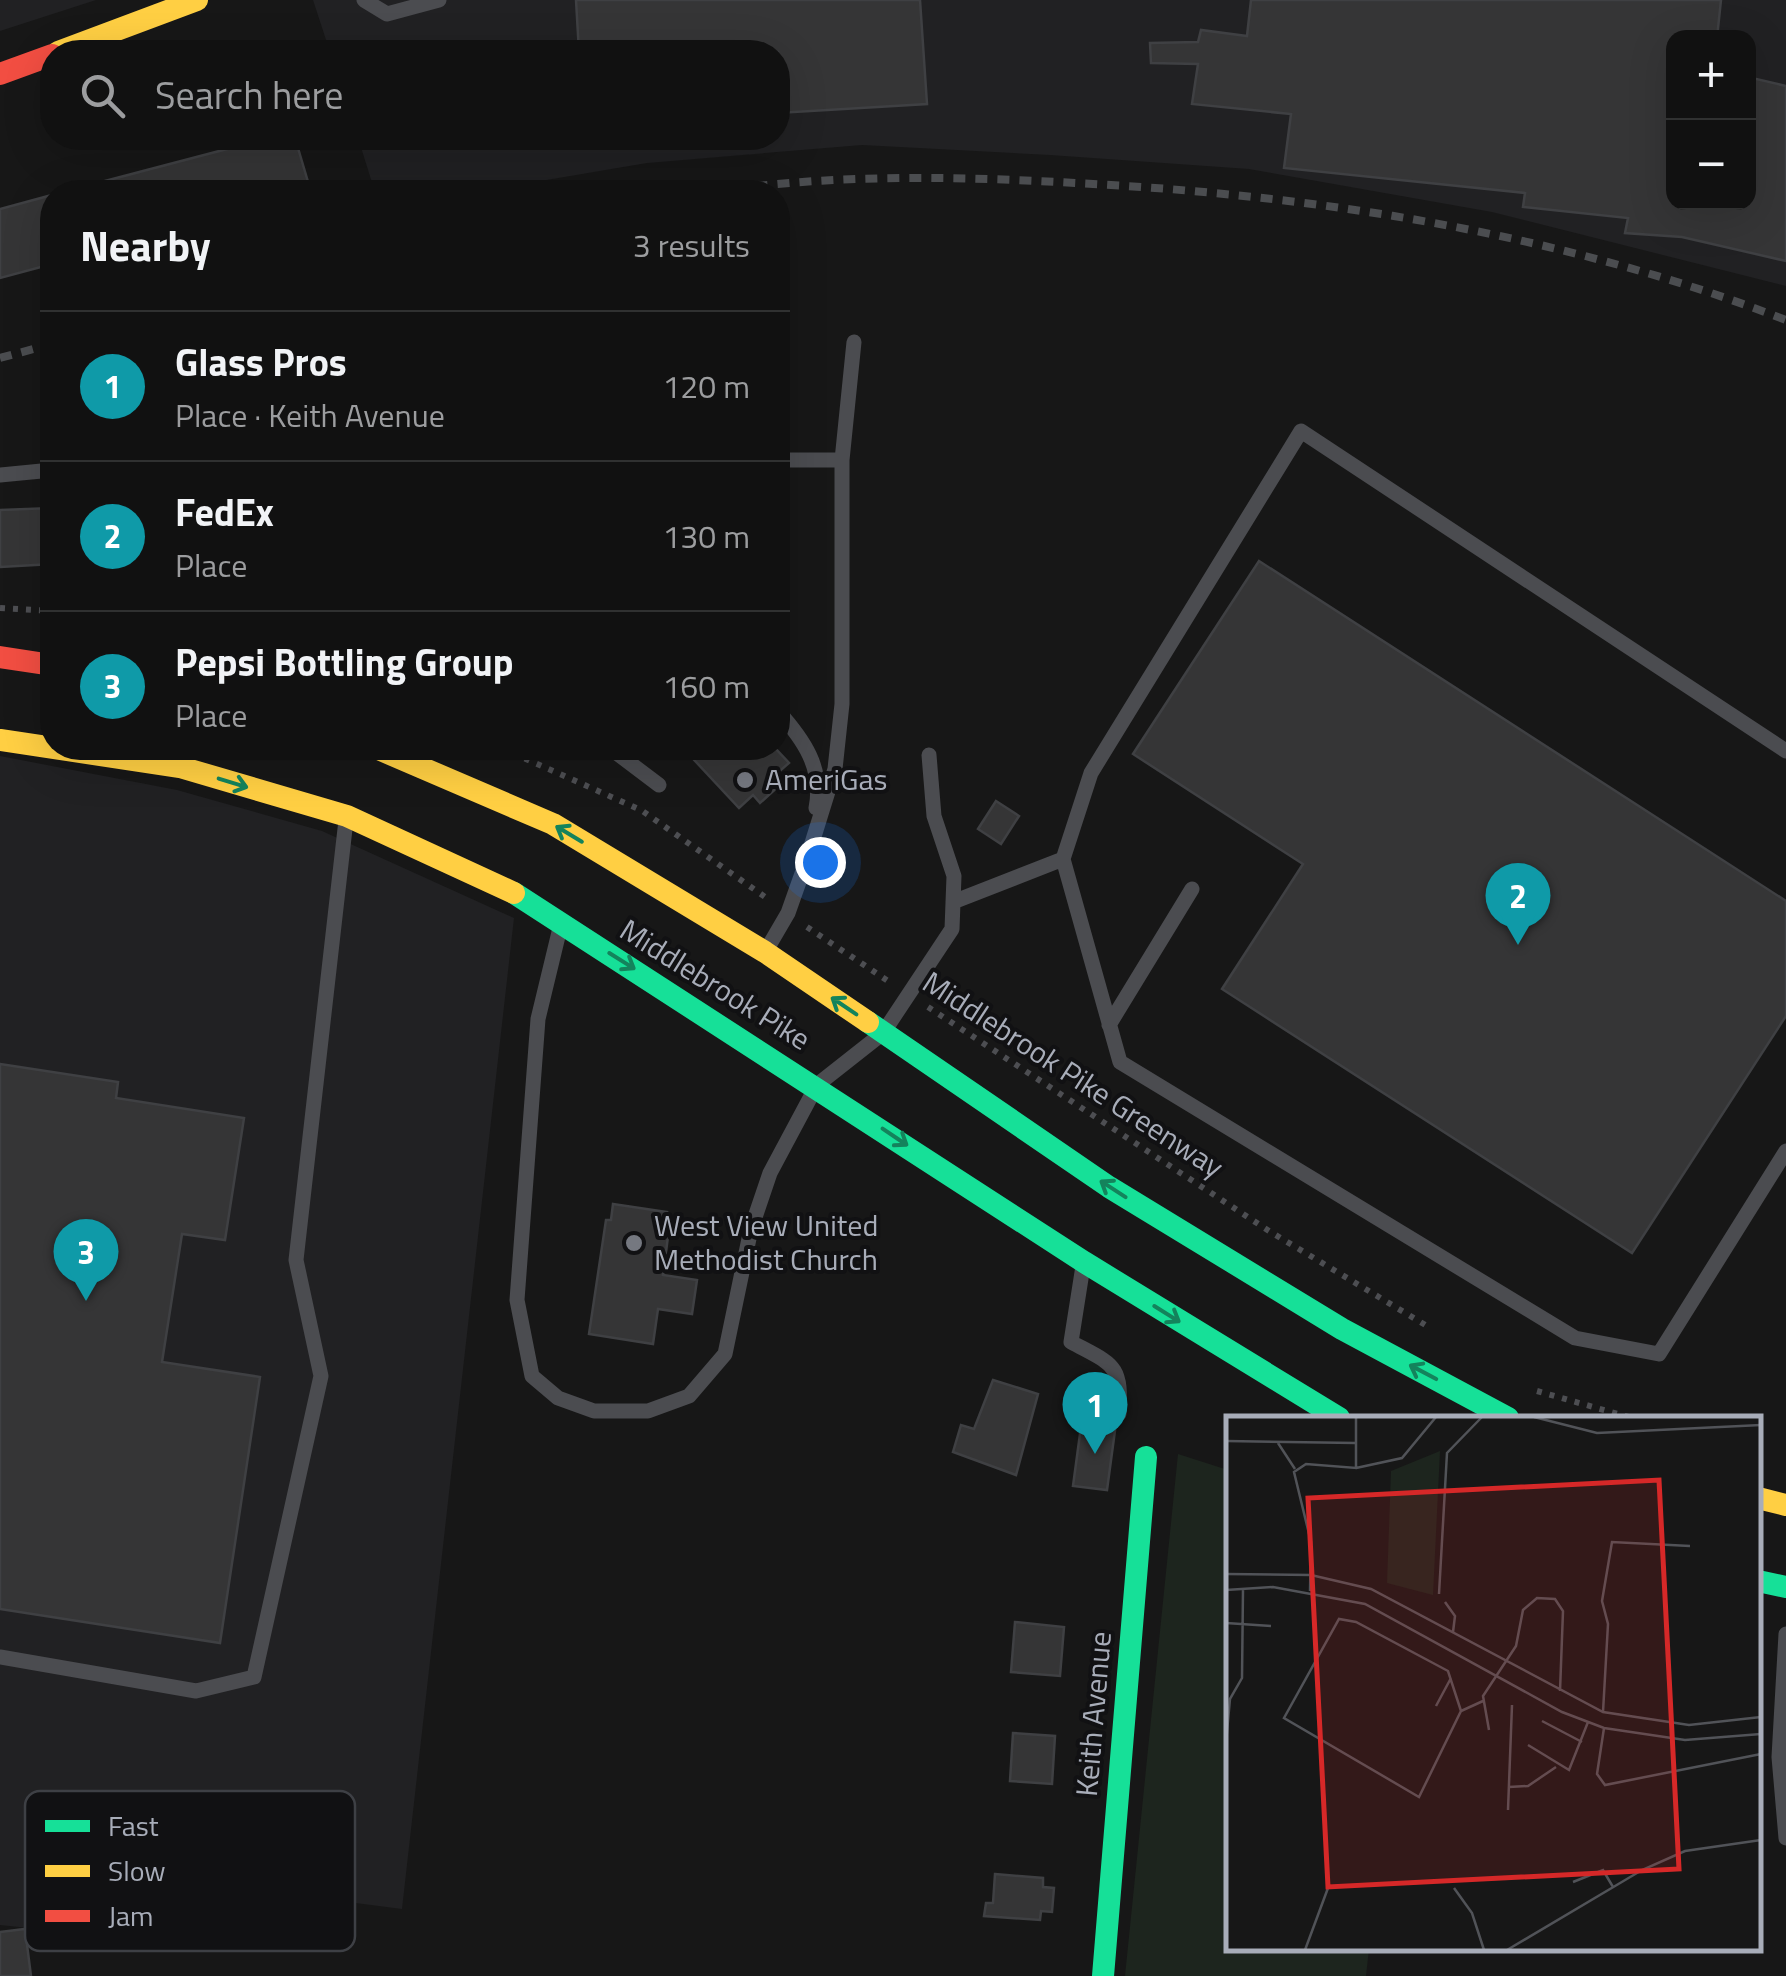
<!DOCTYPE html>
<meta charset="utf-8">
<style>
:root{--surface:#111;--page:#1a1a1a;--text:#f1f3f6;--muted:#9c9d9f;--line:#303131;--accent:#757880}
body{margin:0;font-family:"Titillium Web",sans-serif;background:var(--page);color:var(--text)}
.controls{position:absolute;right:30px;top:30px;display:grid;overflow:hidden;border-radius:20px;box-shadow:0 10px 40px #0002}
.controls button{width:90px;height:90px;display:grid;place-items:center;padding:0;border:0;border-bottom:2px solid var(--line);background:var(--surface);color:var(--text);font:50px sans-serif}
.you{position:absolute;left:820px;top:862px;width:35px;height:35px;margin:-25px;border:8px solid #fff;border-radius:50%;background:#1a73e8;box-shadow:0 0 0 15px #1a73e833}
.badge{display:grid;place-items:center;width:65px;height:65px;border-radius:50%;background:var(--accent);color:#fff;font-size:32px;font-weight:700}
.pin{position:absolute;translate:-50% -82px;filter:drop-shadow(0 2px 5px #0008)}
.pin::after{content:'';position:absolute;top:52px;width:35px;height:30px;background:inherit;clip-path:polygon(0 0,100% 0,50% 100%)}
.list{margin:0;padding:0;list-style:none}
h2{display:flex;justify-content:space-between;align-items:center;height:130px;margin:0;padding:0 40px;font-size:42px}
h2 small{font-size:32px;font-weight:400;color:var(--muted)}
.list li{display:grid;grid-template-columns:65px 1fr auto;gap:30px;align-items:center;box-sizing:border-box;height:150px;padding:0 40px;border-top:2px solid var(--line)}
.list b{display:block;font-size:38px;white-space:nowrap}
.list p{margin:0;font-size:32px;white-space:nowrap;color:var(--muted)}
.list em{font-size:32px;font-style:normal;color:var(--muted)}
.icon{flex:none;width:55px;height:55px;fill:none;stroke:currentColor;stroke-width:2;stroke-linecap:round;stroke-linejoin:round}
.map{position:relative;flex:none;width:1786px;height:1976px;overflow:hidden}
.search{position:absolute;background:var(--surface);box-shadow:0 10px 40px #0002;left:40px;top:40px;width:750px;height:110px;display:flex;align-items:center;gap:25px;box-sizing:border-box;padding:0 35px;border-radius:40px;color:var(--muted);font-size:38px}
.panel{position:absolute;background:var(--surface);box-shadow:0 10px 40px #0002;left:40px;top:180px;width:750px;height:580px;border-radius:40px}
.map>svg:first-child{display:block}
</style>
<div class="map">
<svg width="1786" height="1976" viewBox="0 0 1786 1976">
<rect width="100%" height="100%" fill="#171717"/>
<path fill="#212123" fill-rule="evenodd" d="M0,0H96L0,31Z
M313,0H1786V286L1492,212L1249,169L1050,155L862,145L647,163L476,192H375L358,138H778V52H330ZM1674,38H1748V202H1674Z
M0,756L177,790L322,831L514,918L402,1909L194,1882L86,1934L0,1925Z"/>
<path fill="#1d251e" d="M1178,1454L1228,1470V1948L1369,1949L1366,1976H1125Z"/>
<path fill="#353536" stroke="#3f4043" stroke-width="2.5" d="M576,0H920L927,104L778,113V52H579Z
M1251,0H1721L1717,38H1674V202H1748V77L1786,86V261L1682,237L1625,233L1628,218L1523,207L1525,193L1284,168L1291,114L1192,104L1198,64L1151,63L1150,43L1198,42L1201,30L1247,36Z
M269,138H295L311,192H63Z
M52,195V264L0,278V209Z
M52,508V564L0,567V510Z
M1259,561L1786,901V1016L1632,1253L1222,989L1303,864L1133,754Z
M683,748H775L789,763L774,776L781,784L760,803L753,795L739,808Z
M996,801L1019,816L1001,844L978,829Z
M0,1064L118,1082L116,1098L244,1118L225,1240L182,1234L162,1362L260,1377L220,1643L0,1609Z
M613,1204L667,1212L664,1228L669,1229L663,1275L697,1280L692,1314L658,1309L653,1344L589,1334L606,1220H611Z
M993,1380L1038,1394L1016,1475L953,1452L961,1425L974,1429Z
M1082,1419L1116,1423L1107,1490L1073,1486Z
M1015,1622L1064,1627L1060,1676L1011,1672Z
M1013,1733L1055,1736L1052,1784L1010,1781Z
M995,1874L1043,1878V1887L1054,1888L1052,1912L1041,1911L1040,1920L984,1916L986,1903H993Z
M25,1929L31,1976H0V1932Z"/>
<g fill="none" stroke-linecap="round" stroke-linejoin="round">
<path stroke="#4d4e52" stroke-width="6" stroke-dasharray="5 8" stroke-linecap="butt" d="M0,608L52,611
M501,748L641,810L768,899
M807,927L888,981
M928,1007L1269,1231L1427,1326
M1537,1391L1632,1418"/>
<path stroke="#4b4c50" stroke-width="15" d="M364,0L387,14L439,0
M778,460H842
M0,475L52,470
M778,711C803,739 824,768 816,808
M610,748L659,785
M1786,751L1301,431L1091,773L1063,859L1120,1062L1575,1338L1659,1354L1786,1151
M803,872L835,769L842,704V460L854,342
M953,902L1063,859
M560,928L538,1019L517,1300L532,1376L558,1398L594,1411H648L689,1396L725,1354L751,1229L770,1173L817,1085L883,1033L952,929L954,876L934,816L929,755
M767,949L788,913L805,865
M1109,1025L1192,889
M1083,1266L1071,1342C1113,1365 1122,1363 1119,1414
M1786,1634L1779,1757L1786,1838
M0,1657L196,1691L254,1677L321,1376L296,1260L346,820"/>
<path stroke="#16e098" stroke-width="22" d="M514,893L1084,1262L1339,1418
M868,1022L1109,1187L1342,1329L1508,1418
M1758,1581L1786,1587
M1103,1976L1146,1457"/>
<path stroke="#ffcf43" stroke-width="22" d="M58,52L197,0
M0,740L180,767L347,816L514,893
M376,748L553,824L765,952L868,1022
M1758,1498L1786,1505"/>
<path stroke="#f24e42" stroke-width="22" d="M0,74L52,55
M0,657L52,665"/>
<path stroke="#4b4d50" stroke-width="8" stroke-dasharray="12 10" stroke-linecap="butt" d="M712,192C831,174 955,176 1075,183C1315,195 1561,233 1786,320
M0,358L52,344"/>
</g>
<defs><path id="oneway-shaft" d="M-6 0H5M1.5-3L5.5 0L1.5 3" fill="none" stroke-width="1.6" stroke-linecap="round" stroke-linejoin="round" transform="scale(2.5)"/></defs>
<g stroke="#14835c">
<use href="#oneway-shaft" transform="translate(233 783) rotate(17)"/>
<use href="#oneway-shaft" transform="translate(569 834) rotate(-149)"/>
<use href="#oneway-shaft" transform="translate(622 961) rotate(32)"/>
<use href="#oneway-shaft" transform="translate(844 1006) rotate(-146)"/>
<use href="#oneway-shaft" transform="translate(895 1137) rotate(34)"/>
<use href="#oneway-shaft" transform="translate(1113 1189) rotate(-147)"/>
<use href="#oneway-shaft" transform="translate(1167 1314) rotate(32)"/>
<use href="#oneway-shaft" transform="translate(1423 1372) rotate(-152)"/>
</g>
<g fill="#757880" stroke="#111113" stroke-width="4">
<circle cx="745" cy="780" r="10"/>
<circle cx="634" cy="1243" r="10"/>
</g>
<g text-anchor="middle" stroke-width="8" stroke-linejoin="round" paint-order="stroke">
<g font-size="30" fill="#a8adb9" stroke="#111113" text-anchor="start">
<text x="765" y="790">AmeriGas</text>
<text x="654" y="1236">West View United<tspan x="654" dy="34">Methodist Church</tspan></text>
</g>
<g font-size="30" fill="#a8adb9" stroke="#111113">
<text transform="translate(715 985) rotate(32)" y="10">Middlebrook Pike</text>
<text transform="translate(1073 1075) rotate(33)" y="10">Middlebrook Pike Greenway</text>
<text transform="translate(1094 1714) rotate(-85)" y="10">Keith Avenue</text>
</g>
</g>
<g transform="translate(1226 1416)">
<rect width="535" height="535" fill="#171717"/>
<path d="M214,35L207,179L161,167L165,55Z" fill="#1d251e"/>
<path fill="none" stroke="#515358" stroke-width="2.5" d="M308,1L371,17L535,9M0,25L130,27M52,27L69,53M130,52L176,42L210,1M0,158L85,159L145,173L377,296L463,309L535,301M0,174L47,171L139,188L336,296L378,312L459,324L535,318M84,175L85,126L68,56L80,48L130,52V1M213,178L221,37L256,1M219,186L229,200L227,216M0,207L45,210M210,290L225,262M235,295L222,255L130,206L113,203L58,302L193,381L235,295L257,285M377,296L382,208L376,185L386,126L464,130M316,305L356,326M378,312L371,358L379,369L535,338M263,314L257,280L290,230L297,194L311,182L329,183L337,195L334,275M0,327L4,283L16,262L17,173M302,329L343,354L362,306M283,371L302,370L330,351M282,394L286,289M347,466L377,454L387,471M228,472L246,497L258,534M79,534L102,472M281,534L416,454L459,435L535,424"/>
<path fill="#d62828" fill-opacity="0.15" stroke="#d62828" stroke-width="5" d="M433,64L453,453L102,471L82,82Z"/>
<rect width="535" height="535" fill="none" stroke="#a8adb9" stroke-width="5"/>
</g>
<rect x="25" y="1791" width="330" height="160" rx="15" fill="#111113" stroke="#3e4045" stroke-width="2.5"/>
<rect x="45" y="1820" width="45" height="12" fill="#16e098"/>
<rect x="45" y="1865" width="45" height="12" fill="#ffcf43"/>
<rect x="45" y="1910" width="45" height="12" fill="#f24e42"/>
<g font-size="28" fill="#a8adb9">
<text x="108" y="1836">Fast</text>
<text x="108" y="1881">Slow</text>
<text x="108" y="1926">Jam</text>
</g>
</svg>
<div class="controls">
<button>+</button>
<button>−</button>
</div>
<div class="you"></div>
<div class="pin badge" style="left:1095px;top:1454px;background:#0f9aa8">1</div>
<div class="pin badge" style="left:1518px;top:945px;background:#0f9aa8">2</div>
<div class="pin badge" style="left:86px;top:1301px;background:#0f9aa8">3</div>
<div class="search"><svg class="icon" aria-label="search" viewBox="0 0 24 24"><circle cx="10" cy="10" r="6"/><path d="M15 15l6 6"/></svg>Search here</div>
<section class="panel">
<h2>Nearby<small>3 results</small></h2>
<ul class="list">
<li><span class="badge" style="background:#0f9aa8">1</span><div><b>Glass Pros</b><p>Place · Keith Avenue</p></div><em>120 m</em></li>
<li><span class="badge" style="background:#0f9aa8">2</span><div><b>FedEx</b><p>Place</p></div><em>130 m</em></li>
<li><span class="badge" style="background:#0f9aa8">3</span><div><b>Pepsi Bottling Group</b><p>Place</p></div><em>160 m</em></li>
</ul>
</section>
</div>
